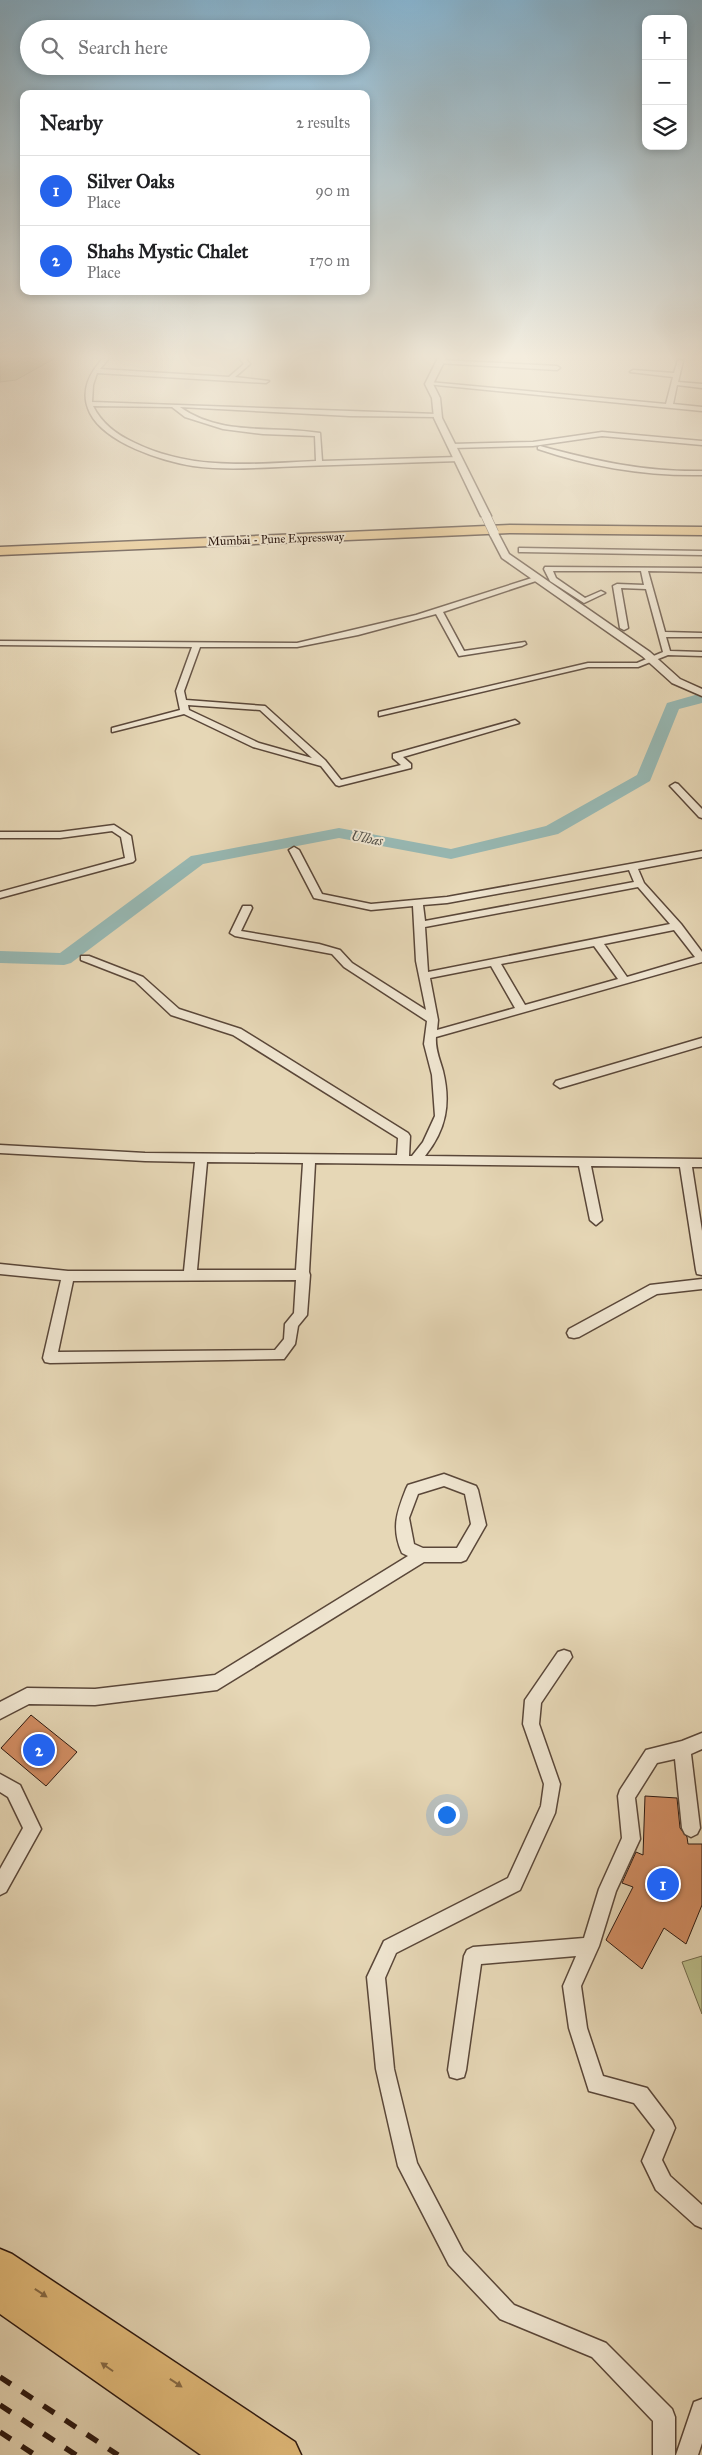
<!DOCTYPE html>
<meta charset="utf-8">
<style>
:root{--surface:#fff;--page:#f2f2f2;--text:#202124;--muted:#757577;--line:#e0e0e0;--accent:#2563eb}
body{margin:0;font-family:"IM FELL Great Primer",serif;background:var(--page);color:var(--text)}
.controls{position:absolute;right:15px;top:15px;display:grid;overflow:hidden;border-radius:10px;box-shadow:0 2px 8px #0003}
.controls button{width:45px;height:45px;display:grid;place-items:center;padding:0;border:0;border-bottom:1px solid var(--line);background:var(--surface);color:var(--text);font:25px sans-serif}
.you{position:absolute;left:446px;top:1814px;width:18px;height:18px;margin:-12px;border:4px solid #fff;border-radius:50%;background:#1a73e8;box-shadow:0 0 0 8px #1a73e833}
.badge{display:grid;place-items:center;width:32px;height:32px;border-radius:50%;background:var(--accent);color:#fff;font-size:16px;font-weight:700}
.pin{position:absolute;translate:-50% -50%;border:2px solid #fff;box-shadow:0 1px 5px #0006}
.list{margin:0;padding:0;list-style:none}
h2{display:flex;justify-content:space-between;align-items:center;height:65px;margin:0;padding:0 20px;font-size:21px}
h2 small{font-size:16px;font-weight:400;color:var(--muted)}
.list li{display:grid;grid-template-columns:32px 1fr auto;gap:15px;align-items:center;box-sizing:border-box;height:70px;padding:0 20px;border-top:1px solid var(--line)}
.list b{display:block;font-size:19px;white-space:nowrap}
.list p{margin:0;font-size:16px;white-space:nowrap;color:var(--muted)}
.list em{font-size:16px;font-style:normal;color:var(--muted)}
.icon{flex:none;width:28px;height:28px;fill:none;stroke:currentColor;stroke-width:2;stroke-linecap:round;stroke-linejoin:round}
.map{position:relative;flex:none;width:702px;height:2455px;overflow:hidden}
.search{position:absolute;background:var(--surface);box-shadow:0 2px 8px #0003;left:20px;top:20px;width:350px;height:55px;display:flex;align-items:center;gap:12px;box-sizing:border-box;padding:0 18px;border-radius:28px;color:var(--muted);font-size:19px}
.panel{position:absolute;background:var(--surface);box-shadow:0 2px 8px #0003;left:20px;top:90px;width:350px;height:205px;border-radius:10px}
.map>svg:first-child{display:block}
</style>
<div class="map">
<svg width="702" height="2455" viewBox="0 0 702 2455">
<rect width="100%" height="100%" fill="#e6d7b6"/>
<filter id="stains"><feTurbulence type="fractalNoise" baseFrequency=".004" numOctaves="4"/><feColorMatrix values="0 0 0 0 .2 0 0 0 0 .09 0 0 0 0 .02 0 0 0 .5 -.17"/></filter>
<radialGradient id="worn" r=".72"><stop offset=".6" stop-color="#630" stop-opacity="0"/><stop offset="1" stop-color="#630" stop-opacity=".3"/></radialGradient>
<path fill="#babd8a" stroke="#726a4c" d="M0,356H59L16,380L0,382Z
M702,1956V2014L682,1962Z"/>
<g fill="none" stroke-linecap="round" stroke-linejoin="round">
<path fill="#97b8b3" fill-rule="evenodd" d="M702,693V703L679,709L650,781L558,834L451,859L339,838L203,864L71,963L64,965L0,963V951L60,953L191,856L197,855L339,828L451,849L546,826L637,775L667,703Z"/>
</g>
<path fill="#d38e64" stroke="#2b170f" d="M31,1715L77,1752L46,1786L1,1748Z
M645,1796L677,1798L680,1828L687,1837L688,1844H702V1905L686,1944L664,1928L642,1969L606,1940L633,1887L622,1883L636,1852L643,1855Z"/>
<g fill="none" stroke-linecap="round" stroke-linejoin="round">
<g stroke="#5a4739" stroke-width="3">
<path id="minor" d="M105,356H111L100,369L229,377L244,364L238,356H244L250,364L235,377L269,381L266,383L97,373L93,385L92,402L437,414L439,417L350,416L180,407C222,437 273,425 320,433L322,461L459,457L462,459L459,461C407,463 355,464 303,466C266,467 229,471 193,466C162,461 105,443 90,413C79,391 90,372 105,356ZM93,406L172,407L185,417L223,429L263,434L315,436L316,461C254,464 193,471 135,443C117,435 102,424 93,406Z
M439,360L557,366L560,368L557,370L437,363Z
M678,360L683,361L678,382L702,384V388L677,385L673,404L702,407V411L426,384L429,382L666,404L673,377L630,372L633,370L674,373Z
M602,432L702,441V445L602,436L533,446L452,448L449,446L452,444L533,442Z
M540,446C596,461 644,472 702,471V475C645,476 591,467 538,449V447Z
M519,548L702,551V555L522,552H519Z
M545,567L702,568V572L648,571L665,632L702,633V637H666L670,651L702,652V656L668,655L638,667H588L379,716V712L588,663H637L663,652L646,589L621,588L628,628L624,630L620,628L613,586L617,584L644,585L641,571H553L556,578L585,598L601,591L605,593L584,603L550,581L544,569Z
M535,577L542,579L443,612L464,651L525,642L526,644L522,646L459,656L436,614L358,635L297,647H200L184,691L186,700L265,706L325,760L341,780L401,765L393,758V754L515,720L519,723L403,757L411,764V768L339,786L336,785L321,766L253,747L184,714L112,732V728L180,710L176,691L192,647L0,645V641L297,643L416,615ZM188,705L260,710L312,758L259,743L189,710Z
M675,783L678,784L702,809V818L699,817L672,788L670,786Z
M114,825L131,836L135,860L133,862L0,898V892L125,858L121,837L112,831L60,838H0V832H60Z
M294,847L299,850L322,894L371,904L447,897L702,851V857L638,869L644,883L681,924L702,952V962L436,1037C435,1049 440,1060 443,1071C451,1104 446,1130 425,1156L702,1159V1167H692L702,1231V1275L697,1274L696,1270L680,1167L591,1166L602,1220L596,1225L590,1220L579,1166L315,1163L309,1272L310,1275L307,1315L298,1326L295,1344L284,1359L50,1363L45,1362L43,1358L61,1280L0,1274V1264L68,1271H184L195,1162L145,1161L0,1153V1145L145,1153L397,1155L398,1138L233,1035L171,1015L135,981L81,960V956H89L143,977L179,1009L241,1029L408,1133L410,1136L409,1156H412L423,1142L435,1116L432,1075L424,1044L427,1021L344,967L332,954L235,936L230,933L243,906H251L252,908L241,931L319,944L340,950L352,963L426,1010L416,961L413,906L371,910L314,898L289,850ZM629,870L634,882L425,921L423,905L447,903ZM638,887L670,924L428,972L425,927ZM674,930L695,957L627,977L604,944ZM594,946L618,979L525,1005L501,964ZM491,966L515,1008L437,1030L438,1020L430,978ZM207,1162L303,1163L296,1270H197ZM296,1280L294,1313L285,1324L284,1339L275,1350L58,1352L73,1281Z
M702,1038V1046L560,1088L554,1084L556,1081Z
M702,1279V1289L657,1294L579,1337L574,1338L569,1337L567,1333L569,1329L650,1285Z
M444,1474L476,1486L478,1490L486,1525L466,1560L461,1562H424L217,1690L95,1705L29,1704L0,1719V1702L27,1688L95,1689L215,1675L408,1556L402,1553C391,1528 397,1512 406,1489L408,1485ZM444,1486L465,1494L471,1524L457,1548H423L414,1544L409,1518L418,1494Z
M564,1650L570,1652L572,1657L541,1703L539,1724L560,1784L555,1813L520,1890L396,1953L385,1978L394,2069L417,2163L463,2251L514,2305L606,2343L672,2409L675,2417V2455H653V2421L592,2357L500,2319L449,2265L398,2166L376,2069L367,1977L384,1941L508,1878L541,1806L544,1784L523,1724L525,1700L558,1652Z
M702,1733V1749L691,1754L700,1828L697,1834L691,1837L685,1834L682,1828L675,1759L657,1763L635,1798L640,1839L616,1891L599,1946L581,1986L587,2028L603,2076L647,2088L672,2121L675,2128L662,2160L670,2176L702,2205V2228L695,2225L656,2190L642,2161L655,2130L634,2103L589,2091L569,2028L563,1986L576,1956L481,1964L466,2070L464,2077L457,2079L450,2077L448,2070L464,1956L467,1950L473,1947L584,1938L599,1889L622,1838L618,1796L620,1790L646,1750L682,1741Z
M0,1774L20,1785L41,1829L6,1892L0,1895V1869L23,1828L8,1797L0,1792Z
M702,2399V2443L698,2455H676L694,2402Z"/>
</g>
<g stroke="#5a4739" stroke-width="3">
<path id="tertiary" d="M439,356H447L433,384L440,398L442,418L491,516L489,518L481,516L434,418L432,398L425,384Z
M491,531H497L509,554L650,652L680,679L702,689V696L672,683L642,656L502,558L489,533Z"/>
</g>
<g stroke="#2b170f" stroke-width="3">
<path id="trunk" d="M0,2249L12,2254L295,2442L301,2455H201L0,2314Z"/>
</g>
<g stroke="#2b170f" stroke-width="3">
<path id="motorway" d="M510,525L702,527V535L510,533L0,555V547Z"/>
</g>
<use href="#minor" fill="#efe5d0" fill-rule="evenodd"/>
<use href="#tertiary" fill="#efe5d0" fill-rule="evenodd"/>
<use href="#trunk" fill="#e3bc7b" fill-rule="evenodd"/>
<use href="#motorway" fill="#e3bc7b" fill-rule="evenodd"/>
<path stroke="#2b170f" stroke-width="5.5" stroke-dasharray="13 13" stroke-linecap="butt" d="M0,2377L118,2455
M0,2405L76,2455
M0,2432L35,2455"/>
<g stroke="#5a4739" stroke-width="10" stroke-linecap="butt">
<path id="tertiary-bridge" d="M486,516L494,533"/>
</g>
<use href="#tertiary-bridge" stroke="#efe5d0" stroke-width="9"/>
</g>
<defs><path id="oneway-solid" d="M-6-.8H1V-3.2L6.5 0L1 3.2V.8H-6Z" transform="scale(1.25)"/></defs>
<g fill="#876a45">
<use href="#oneway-solid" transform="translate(41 2293) rotate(34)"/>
<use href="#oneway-solid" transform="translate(107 2367) rotate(-145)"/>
<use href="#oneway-solid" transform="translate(176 2383) rotate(34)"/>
</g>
<linearGradient id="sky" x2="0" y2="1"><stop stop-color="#87b6d3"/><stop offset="0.51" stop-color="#f4edde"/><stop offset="1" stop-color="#f4edde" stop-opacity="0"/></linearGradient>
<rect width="702" height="700" fill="url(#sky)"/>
<g text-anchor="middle" stroke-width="4" stroke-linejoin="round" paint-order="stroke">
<g font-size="12" fill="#2b170f" stroke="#efe5d0">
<text transform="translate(276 539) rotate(-2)" y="4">Mumbai - Pune Expressway</text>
</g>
<g font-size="14" font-style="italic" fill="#514f48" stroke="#efe5d0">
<text transform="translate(367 838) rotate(10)" y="5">Ulhas</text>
</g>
</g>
<rect width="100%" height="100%" filter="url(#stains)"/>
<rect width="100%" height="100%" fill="url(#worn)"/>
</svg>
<div class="controls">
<button>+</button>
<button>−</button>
<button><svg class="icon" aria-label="layers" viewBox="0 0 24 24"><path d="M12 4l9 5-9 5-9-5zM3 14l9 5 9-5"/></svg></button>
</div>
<div class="you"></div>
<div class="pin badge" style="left:663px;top:1884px">1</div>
<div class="pin badge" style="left:39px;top:1750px">2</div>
<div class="search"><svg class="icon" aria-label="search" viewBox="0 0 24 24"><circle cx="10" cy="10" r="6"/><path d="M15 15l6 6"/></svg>Search here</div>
<section class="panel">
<h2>Nearby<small>2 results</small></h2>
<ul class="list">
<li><span class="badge">1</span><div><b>Silver Oaks</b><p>Place</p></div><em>90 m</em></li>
<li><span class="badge">2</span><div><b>Shahs Mystic Chalet</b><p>Place</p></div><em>170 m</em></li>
</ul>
</section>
</div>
